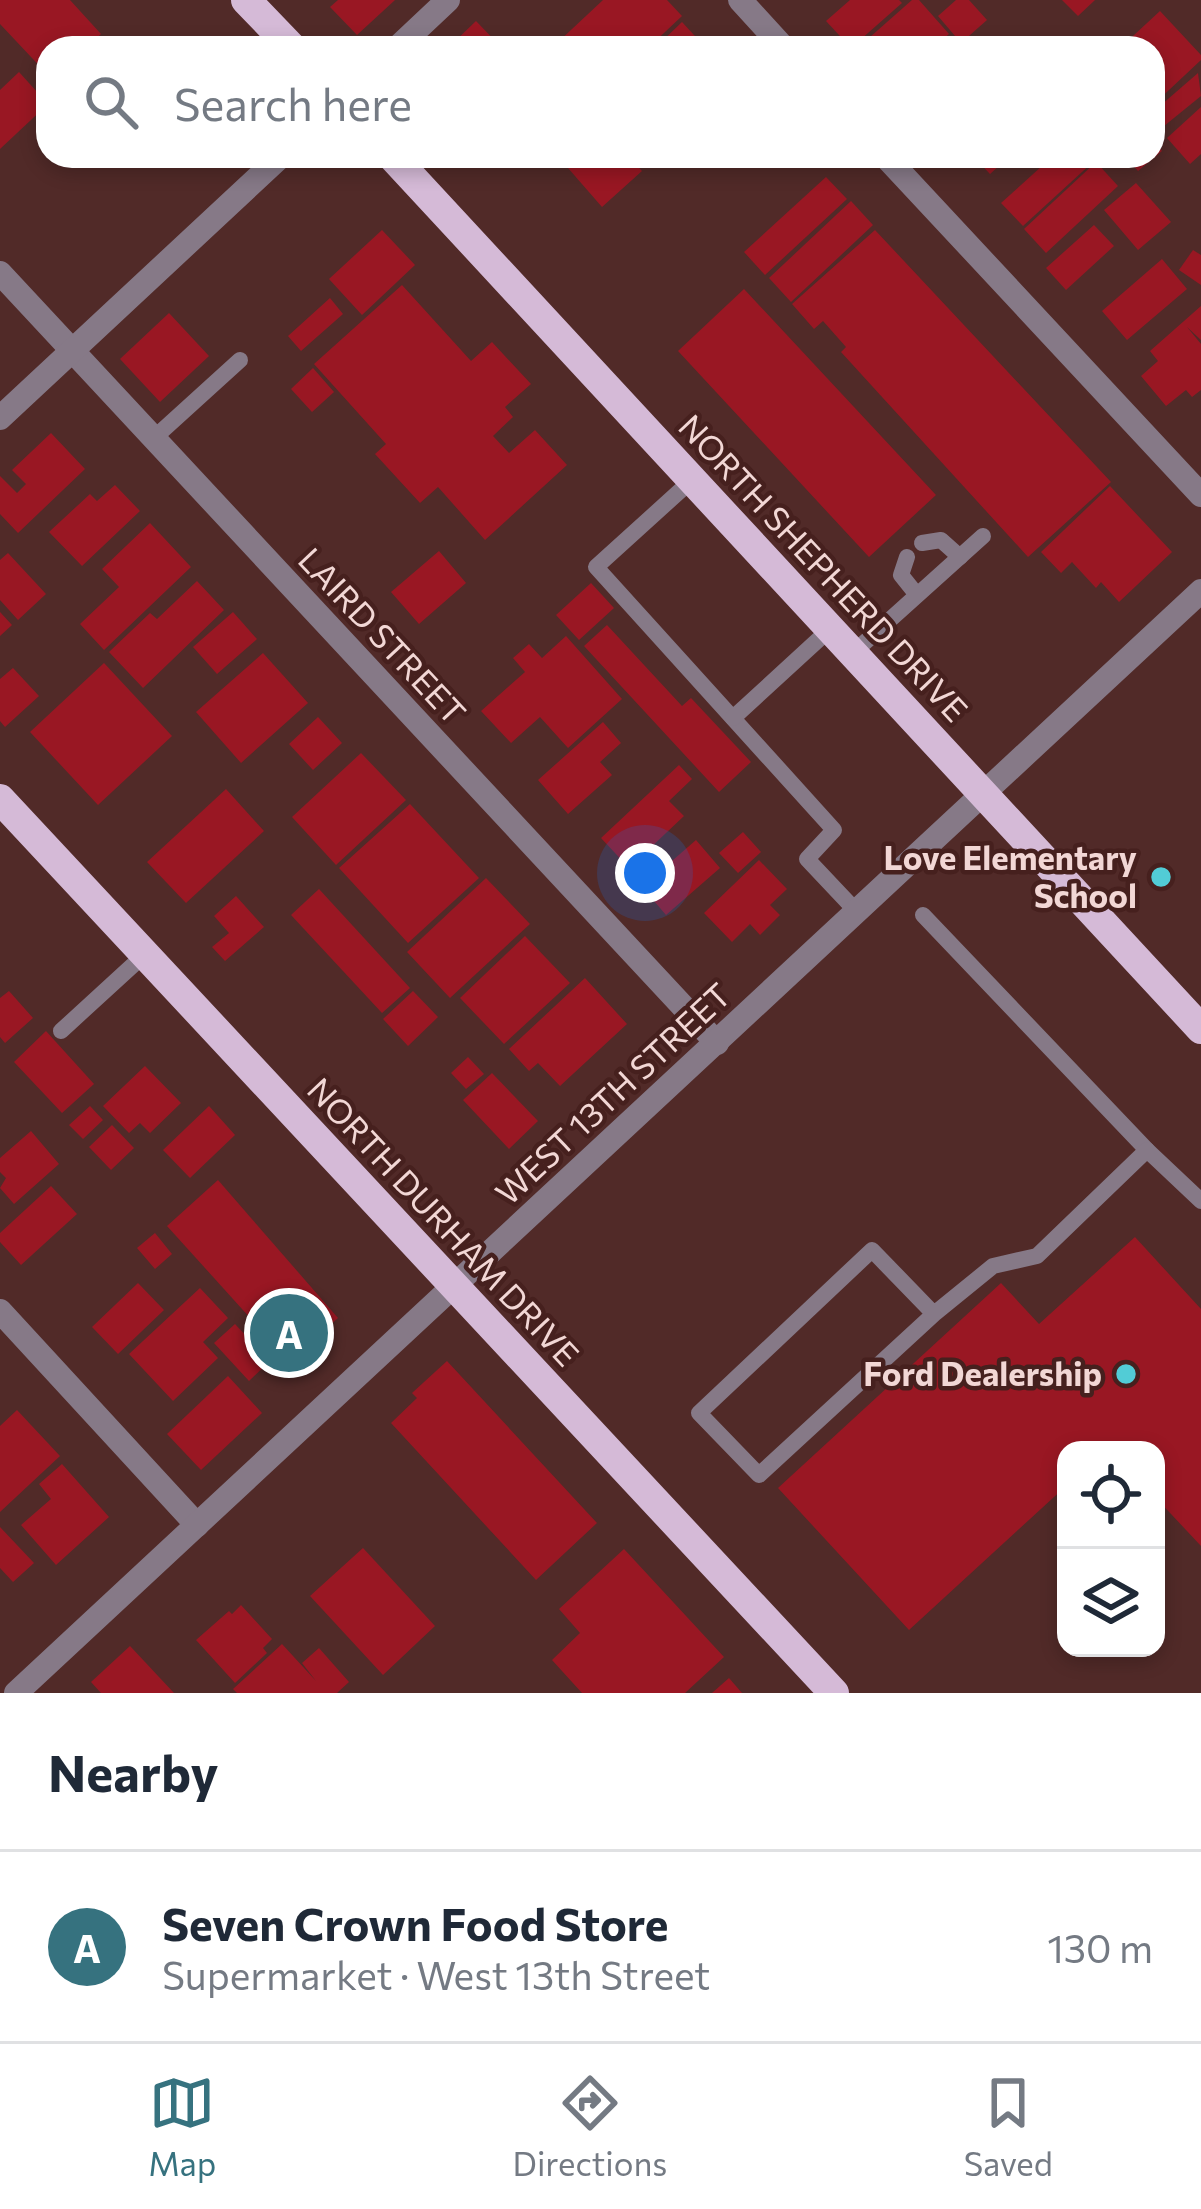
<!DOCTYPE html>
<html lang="en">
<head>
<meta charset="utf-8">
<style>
  body { margin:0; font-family:Commissioner,sans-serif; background:#f6f6f7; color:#1f2937 }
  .controls { position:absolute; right:36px; bottom:36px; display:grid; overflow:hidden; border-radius:24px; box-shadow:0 6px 18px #0003 }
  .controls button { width:108px; height:108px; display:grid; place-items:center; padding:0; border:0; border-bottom:3px solid #e0e1e3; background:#fff; color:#1f2937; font:60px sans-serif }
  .you { position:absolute; left:645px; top:873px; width:42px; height:42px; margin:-30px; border:9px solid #fff; border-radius:50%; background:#1a73e8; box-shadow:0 0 0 18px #1a73e833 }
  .badge { display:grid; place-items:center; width:78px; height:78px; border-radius:50%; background:#36727f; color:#fff; font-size:39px; font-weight:700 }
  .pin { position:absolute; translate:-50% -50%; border:6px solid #fff; box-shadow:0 3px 12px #0006 }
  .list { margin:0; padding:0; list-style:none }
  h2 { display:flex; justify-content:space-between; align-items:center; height:156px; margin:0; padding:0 48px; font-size:51px }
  h2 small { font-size:39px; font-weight:400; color:#747a83 }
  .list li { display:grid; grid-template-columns:78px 1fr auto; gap:36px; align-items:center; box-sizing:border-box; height:192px; padding:0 48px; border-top:3px solid #e0e1e3 }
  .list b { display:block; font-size:45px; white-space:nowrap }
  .list p { margin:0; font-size:39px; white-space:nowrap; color:#747a83 }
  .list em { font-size:39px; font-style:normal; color:#747a83 }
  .icon { flex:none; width:66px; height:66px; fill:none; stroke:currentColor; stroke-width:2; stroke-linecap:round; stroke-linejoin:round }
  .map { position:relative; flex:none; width:1201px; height:1693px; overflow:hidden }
  .search { position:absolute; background:#fff; box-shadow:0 6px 18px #0003; left:36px; right:36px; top:36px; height:132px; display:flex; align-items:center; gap:30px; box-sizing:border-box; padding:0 42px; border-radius:36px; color:#747a83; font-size:45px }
  .sheet { height:348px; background:#fff }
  nav { display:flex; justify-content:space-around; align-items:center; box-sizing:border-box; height:168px; border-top:3px solid #e0e1e3; background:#fff; font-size:33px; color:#747a83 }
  nav a { display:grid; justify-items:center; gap:6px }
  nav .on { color:#36727f }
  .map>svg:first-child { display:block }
  .building { fill:#991723 }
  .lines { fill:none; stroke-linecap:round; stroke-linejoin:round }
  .service { stroke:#867987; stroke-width:16 }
  .minor { stroke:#867987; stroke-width:24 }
  .tertiary { stroke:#867987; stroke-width:24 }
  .primary { stroke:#d5bad7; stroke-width:30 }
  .poi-dot { fill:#52ccd6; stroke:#46201e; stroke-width:4.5 }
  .labels { text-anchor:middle; stroke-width:9; stroke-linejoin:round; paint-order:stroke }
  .street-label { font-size:33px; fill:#f2d7d5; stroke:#46201e }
  .poi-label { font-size:33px; font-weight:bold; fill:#f2d7d5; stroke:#46201e; text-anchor:end }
</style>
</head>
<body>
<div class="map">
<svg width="1201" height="1693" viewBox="0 0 1201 1693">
  <rect width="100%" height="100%" fill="#512a28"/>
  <!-- building -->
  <g class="building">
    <path d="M0,0H70L101,34L86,48H48V75L0,24Z"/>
    <path d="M338,0H395L357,35L330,7Z"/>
    <path d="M603,0H667L682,16L648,48H559L556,44Z"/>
    <path d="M850,0H899L902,3L851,48L826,21Z"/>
    <path d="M912,0H919L949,34L933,48H864L861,45Z"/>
    <path d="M956,0H969L987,20L961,43L938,16Z"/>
    <path d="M1062,0H1095L1078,16Z"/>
    <path d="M1160,11L1201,55V60L1153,105V48H1120Z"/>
    <path d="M476,21L502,48H448Z"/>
    <path d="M682,22L706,48H655Z"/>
    <path d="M19,72L48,104L0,149V90Z"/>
    <path d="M1198,73L1201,96L1153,135V112Z"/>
    <path d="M1201,107V154L1190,164L1167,138Z"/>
    <path d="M1153,140L1162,151L1138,171L1125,156H1153Z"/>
    <path d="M581,156H628L642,171L602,207L568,168Z"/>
    <path d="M959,156H1010L990,174L975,158L967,165Z"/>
    <path d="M1053,156H1089L1094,161L1023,226L1001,203Z"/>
    <path d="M1096,162L1118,186L1046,253L1024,229Z"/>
    <path d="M826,177L847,199L765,275L744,252Z"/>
    <path d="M1136,183L1171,222L1138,250L1104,210Z"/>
    <path d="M851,201L873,225L791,302L769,278Z"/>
    <path d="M1094,225L1114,246L1066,290L1046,268Z"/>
    <path d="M382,230L415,265L362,315L329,279Z"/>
    <path d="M875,230L1111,482L1028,557L841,352L846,347L823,321L814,329L792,304Z"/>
    <path d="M1193,250L1201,255V285L1179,270Z"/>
    <path d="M1162,259L1187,289L1127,340L1102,311Z"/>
    <path d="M402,285L471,361L492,342L531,384L505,407L513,417L493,436L509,453L535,430L567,465L485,540L438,487L420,503L375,454L386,444L314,364Z"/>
    <path d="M744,289L936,495L869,557L678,351Z"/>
    <path d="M330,298L343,314L301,351L288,336Z"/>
    <path d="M1201,306V340L1187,327L1201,344V390L1192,397L1186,390L1166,406L1141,376L1158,361L1150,351Z"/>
    <path d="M169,313L209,356L160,402L120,359Z"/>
    <path d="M313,368L334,392L312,412L291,389Z"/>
    <path d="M51,433L85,469L18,533L0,514V476L17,493L26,484L12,470Z"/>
    <path d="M115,485L140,511L82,566L49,532L90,494L97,501Z"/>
    <path d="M1110,486L1172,552L1119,602L1101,582L1096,588L1072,562L1061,573L1041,552Z"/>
    <path d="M150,523L191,567L104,650L80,624L119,587L102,569Z"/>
    <path d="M439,551L466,583L419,624L391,592Z"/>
    <path d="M8,553L46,594L18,620L0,600V560Z"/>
    <path d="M197,581L224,610L143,688L109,652L150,613L157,619Z"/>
    <path d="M591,583L614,608L579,640L556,615Z"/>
    <path d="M0,612L12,625L0,636Z"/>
    <path d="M233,612L257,639L217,674L193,647Z"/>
    <path d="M607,625L682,706L691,698L751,762L719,792L584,646Z"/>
    <path d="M566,636L622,699L568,748L540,717L511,743L481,711L525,672L513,658L529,644L542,658Z"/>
    <path d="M263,653L308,703L241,763L196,712Z"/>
    <path d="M104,663L172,736L98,805L30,732Z"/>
    <path d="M13,668L39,696L5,727L0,721V679Z"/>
    <path d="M318,717L342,743L313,770L289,744Z"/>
    <path d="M603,722L621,743L600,762L612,775L568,814L538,780Z"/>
    <path d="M361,753L406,800L336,865L292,817Z"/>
    <path d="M679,765L692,779L669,801L684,816L629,868L601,838Z"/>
    <path d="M226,789L264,831L186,903L147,862Z"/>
    <path d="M410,804L479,878L408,943L339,868Z"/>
    <path d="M743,832L761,852L738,873L719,853Z"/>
    <path d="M696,840L720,868L666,915L642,887Z"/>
    <path d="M759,860L787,889L770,905L780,915L760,935L750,924L732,942L704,913Z"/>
    <path d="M486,878L530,924L450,998L407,952Z"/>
    <path d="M319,889L410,988L382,1013L291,915Z"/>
    <path d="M236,896L264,927L225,961L212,947L229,933L214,916Z"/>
    <path d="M525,936L570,983L504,1044L460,998Z"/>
    <path d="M585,978L627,1024L560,1086L538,1063L529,1071L509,1049Z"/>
    <path d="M9,991L33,1018L5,1043L0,1037V998Z"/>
    <path d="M413,991L438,1017L408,1046L383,1019Z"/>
    <path d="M46,1031L94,1084L62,1113L14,1062Z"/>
    <path d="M468,1057L484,1074L466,1089L451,1073Z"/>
    <path d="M145,1066L181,1103L150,1133L140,1123L129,1133L103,1106Z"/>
    <path d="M492,1073L538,1121L509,1149L463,1100Z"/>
    <path d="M90,1106L103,1120L83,1139L69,1125Z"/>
    <path d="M209,1106L235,1135L190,1178L163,1150Z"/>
    <path d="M112,1125L134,1148L111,1170L89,1147Z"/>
    <path d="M31,1131L59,1164L14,1204L0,1188L6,1178L0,1172V1158Z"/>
    <path d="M218,1180L338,1318L290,1362L167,1226Z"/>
    <path d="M51,1186L77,1214L21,1265L0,1242V1233Z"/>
    <path d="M155,1233L172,1254L155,1269L137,1248Z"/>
    <path d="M1135,1237L1201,1309V1546L1156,1498V1450H1066V1486L909,1630L778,1488L1001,1283L1039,1324Z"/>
    <path d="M138,1283L164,1310L118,1354L92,1327Z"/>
    <path d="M200,1288L228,1318L203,1342L218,1358L173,1401L129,1354Z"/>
    <path d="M235,1324L270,1361L249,1381L214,1343Z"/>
    <path d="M447,1361L597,1523L536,1580L391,1423L417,1398L412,1393Z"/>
    <path d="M228,1376L262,1413L201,1470L167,1434Z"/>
    <path d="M17,1410L60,1456L0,1512V1426Z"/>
    <path d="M62,1464L109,1517L56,1565L21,1525L51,1499L39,1484Z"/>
    <path d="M0,1527L34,1563L13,1582L0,1568Z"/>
    <path d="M363,1548L435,1626L383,1675L310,1596Z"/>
    <path d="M624,1549L724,1657L685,1693H582L552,1660L580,1633L559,1609Z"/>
    <path d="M241,1605L272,1639L263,1648L267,1653L235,1683L196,1640L229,1611L232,1614Z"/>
    <path d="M282,1644L316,1681L302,1663L319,1648L349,1682L337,1693H237L233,1689Z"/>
    <path d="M130,1646L174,1693H101L91,1682Z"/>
    <path d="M729,1678L742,1693H712Z"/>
  </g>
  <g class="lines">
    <!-- service -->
    <g class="service">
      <path d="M153,439L240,360"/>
      <path d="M692,480L596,567L834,830L807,859L857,912"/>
      <path d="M922,543L941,540L960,557"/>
      <path d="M907,557L901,575L917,595"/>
      <path d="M853,653L983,536"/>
      <path d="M733,718L830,629"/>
      <path d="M923,915L1147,1150"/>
      <path d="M61,1031L144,955"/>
      <path d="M934,1314L759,1475L699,1413L872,1250L934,1314L993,1266L1037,1256L1147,1150L1201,1201"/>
    </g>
    <!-- minor -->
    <g class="minor">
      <path d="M740,0L784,48"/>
      <path d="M885,156L1201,495"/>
      <path d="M0,273L717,1043"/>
      <path d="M0,1311L197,1525"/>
      <path d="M16,1693L1201,591"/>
    </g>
    <!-- tertiary -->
    <g class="tertiary">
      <path d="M397,48L448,0"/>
      <path d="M0,418L281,156"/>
    </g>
    <!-- primary -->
    <g class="primary">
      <path d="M246,0L292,48"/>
      <path d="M392,156L1201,1029"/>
      <path d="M0,799L834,1693"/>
    </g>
  </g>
  <!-- markers -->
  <g class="poi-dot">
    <circle cx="1161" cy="877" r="12"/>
    <circle cx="1126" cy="1374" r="12"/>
  </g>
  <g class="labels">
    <!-- street labels -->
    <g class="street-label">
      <text transform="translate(823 568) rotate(47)" y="12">NORTH SHEPHERD DRIVE</text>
      <text transform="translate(382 636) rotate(47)" y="12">LAIRD STREET</text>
      <text transform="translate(613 1094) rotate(-43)" y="12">WEST 13TH STREET</text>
      <text transform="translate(443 1222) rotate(47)" y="12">NORTH DURHAM DRIVE</text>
    </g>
    <!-- poi labels -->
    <g class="poi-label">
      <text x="1137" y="870">Love Elementary<tspan x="1137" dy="38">School</tspan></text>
      <text x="1102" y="1386">Ford Dealership</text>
    </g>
  </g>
</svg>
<div class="controls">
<button><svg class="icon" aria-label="locate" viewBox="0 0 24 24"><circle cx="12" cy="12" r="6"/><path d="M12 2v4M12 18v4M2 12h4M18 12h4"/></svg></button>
<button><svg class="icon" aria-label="layers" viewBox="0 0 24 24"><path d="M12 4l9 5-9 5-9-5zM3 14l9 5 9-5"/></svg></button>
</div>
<div class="you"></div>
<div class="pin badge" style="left:289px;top:1333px">A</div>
<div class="search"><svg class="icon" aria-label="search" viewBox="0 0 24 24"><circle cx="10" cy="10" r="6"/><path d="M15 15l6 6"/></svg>Search here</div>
</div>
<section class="sheet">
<h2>Nearby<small></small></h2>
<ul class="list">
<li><span class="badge">A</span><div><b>Seven Crown Food Store</b><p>Supermarket · West 13th Street</p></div><em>130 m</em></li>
</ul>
</section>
<nav>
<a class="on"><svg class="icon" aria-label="map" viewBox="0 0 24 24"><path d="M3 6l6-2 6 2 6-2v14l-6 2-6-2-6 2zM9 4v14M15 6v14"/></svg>Map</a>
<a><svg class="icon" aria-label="directions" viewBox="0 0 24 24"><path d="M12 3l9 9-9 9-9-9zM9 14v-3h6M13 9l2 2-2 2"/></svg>Directions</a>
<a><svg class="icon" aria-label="saved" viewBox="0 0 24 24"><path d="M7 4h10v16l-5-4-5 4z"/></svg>Saved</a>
</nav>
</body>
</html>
